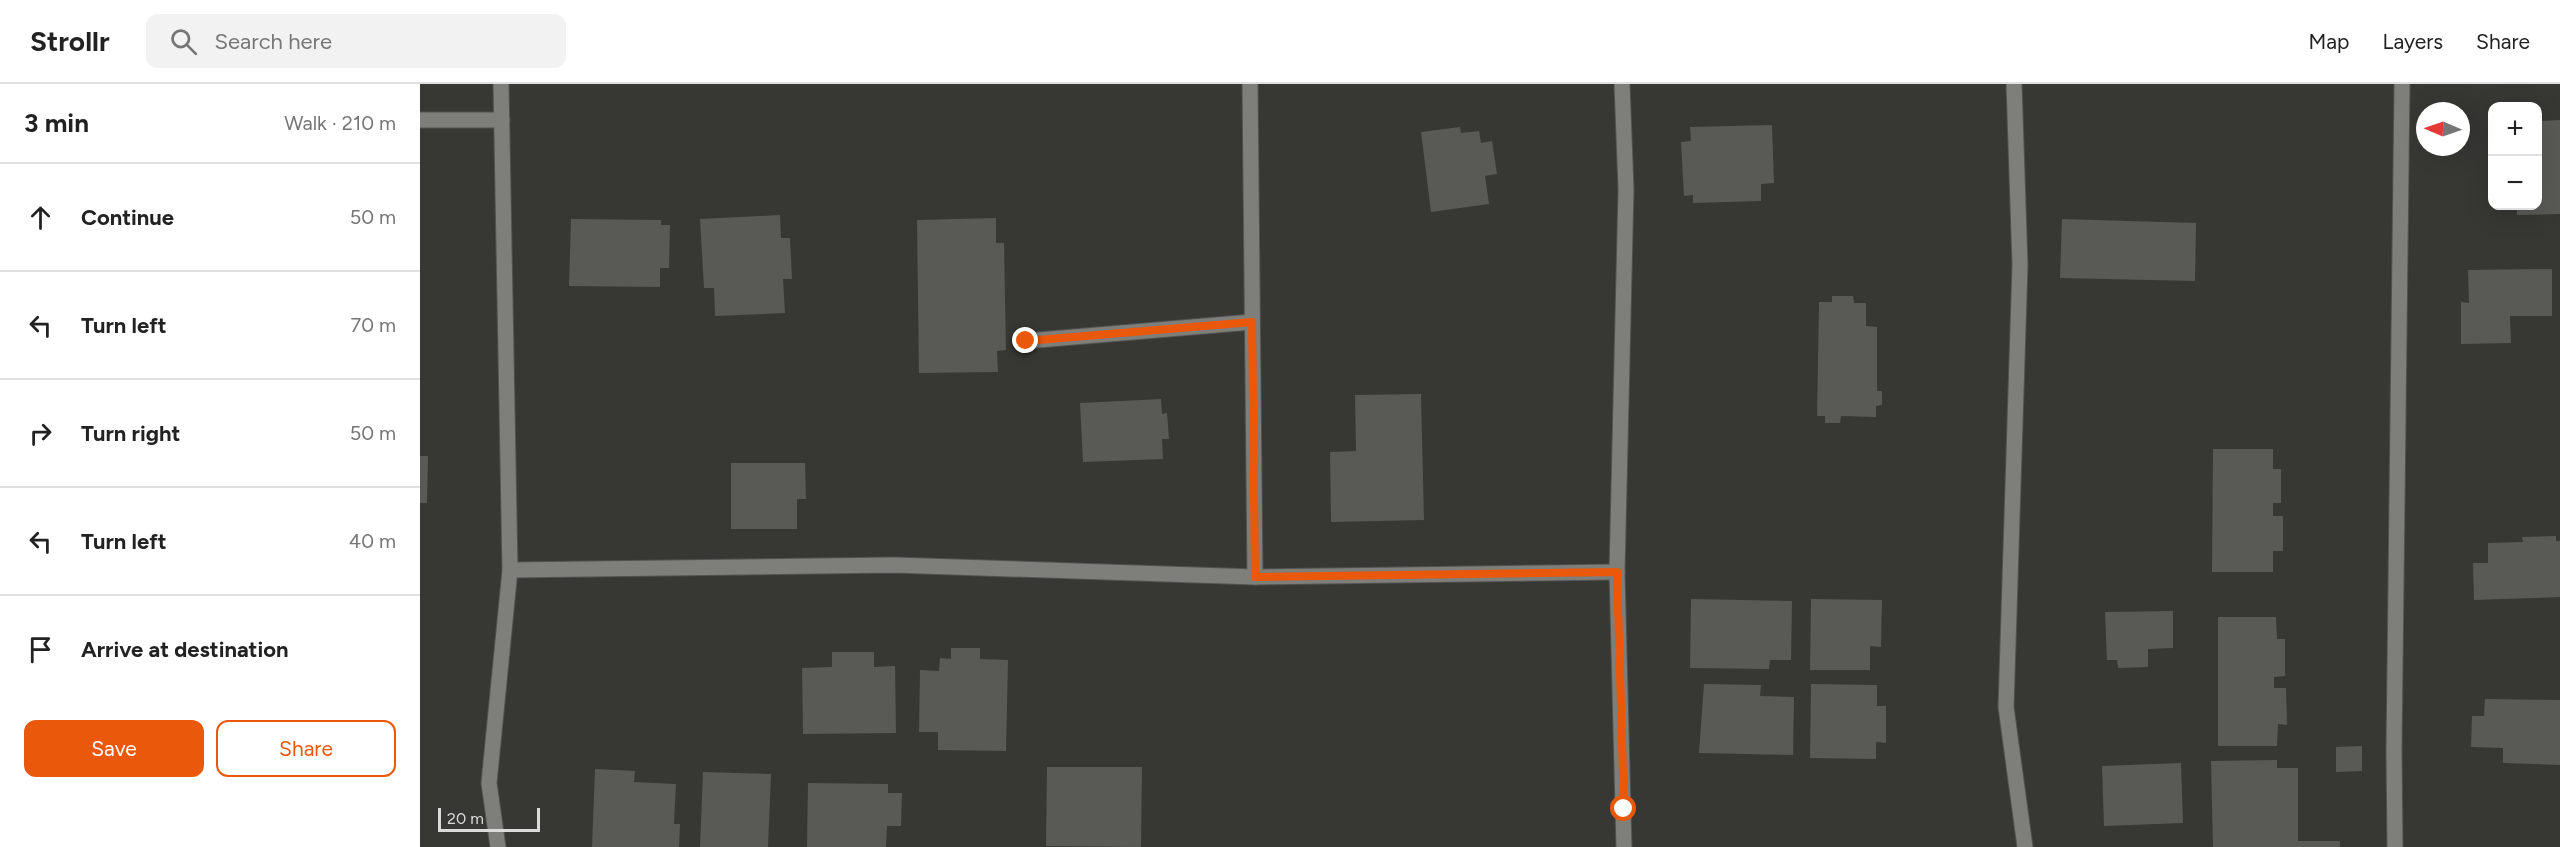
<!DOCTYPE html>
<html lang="en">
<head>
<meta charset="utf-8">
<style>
  body { margin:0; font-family:Figtree,sans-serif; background:#f2f2f2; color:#222 }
  .controls { position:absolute; right:18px; top:18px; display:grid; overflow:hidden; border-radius:12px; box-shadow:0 6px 24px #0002 }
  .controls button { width:54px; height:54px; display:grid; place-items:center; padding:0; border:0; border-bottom:2px solid #e0e0e0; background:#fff; color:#222; font:30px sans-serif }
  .compass { position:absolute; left:1996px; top:18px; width:54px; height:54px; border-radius:50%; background:#fff; box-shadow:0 6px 24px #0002; rotate:272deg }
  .scale { position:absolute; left:18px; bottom:15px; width:102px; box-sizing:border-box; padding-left:6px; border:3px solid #dbdbd9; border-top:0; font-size:16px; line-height:21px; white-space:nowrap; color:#dbdbd9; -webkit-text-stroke:4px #373734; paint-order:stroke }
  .stop { position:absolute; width:18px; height:18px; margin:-14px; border:4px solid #ea580c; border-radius:50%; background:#fff }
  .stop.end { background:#ea580c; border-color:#fff; box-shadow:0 2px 6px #0008 }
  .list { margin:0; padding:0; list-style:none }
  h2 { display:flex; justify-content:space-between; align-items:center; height:78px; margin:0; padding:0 24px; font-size:26px }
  h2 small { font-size:20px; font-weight:400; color:#767676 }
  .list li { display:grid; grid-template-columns:39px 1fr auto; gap:18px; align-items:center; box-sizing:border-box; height:108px; padding:0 24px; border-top:2px solid #e0e0e0 }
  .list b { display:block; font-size:22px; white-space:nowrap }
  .list em { font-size:20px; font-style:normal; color:#767676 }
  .actions { display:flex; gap:12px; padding:18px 24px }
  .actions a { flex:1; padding:14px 0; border:2px solid #ea580c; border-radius:12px; text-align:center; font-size:21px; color:#ea580c }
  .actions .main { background:#ea580c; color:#fff }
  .icon { flex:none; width:33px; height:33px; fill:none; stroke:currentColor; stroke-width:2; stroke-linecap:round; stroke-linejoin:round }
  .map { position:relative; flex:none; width:2140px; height:763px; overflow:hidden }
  header { display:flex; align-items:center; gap:36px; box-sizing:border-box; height:84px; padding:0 30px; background:#fff; border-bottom:2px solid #e0e0e0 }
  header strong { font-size:28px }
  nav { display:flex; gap:33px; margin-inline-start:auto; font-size:21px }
  .search { width:420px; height:54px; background:#f2f2f2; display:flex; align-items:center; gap:15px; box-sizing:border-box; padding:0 21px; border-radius:12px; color:#767676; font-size:22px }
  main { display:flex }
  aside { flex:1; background:#fff }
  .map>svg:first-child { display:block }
  .building { fill:#595956 }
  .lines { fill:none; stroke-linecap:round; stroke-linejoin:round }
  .minor-casing { stroke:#535351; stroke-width:17 }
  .minor { stroke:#7e7e7b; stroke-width:15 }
  .route { stroke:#ea580c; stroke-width:8 }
</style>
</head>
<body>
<header>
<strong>Strollr</strong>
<div class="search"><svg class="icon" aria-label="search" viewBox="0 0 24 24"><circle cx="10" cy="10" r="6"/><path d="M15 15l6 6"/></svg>Search here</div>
<nav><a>Map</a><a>Layers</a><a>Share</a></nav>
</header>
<main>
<aside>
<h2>3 min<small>Walk · 210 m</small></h2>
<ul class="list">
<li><svg class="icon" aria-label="ahead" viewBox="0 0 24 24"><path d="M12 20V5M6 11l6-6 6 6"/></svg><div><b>Continue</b></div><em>50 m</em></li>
<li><svg class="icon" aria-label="left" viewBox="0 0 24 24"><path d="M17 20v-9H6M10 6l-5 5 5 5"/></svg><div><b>Turn left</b></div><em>70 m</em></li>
<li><svg class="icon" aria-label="right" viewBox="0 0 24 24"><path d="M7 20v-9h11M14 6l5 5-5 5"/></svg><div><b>Turn right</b></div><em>50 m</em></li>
<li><svg class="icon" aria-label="left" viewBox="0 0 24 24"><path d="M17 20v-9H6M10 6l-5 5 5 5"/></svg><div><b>Turn left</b></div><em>40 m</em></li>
<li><svg class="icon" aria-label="arrive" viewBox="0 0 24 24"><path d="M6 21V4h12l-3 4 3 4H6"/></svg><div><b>Arrive at destination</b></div></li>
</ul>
<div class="actions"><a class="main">Save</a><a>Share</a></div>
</aside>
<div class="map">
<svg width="2140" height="763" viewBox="0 0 2140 763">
  <rect width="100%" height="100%" fill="#373734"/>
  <!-- building -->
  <g class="building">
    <path d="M2140,36V130L2097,131V122H2118V37Z"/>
    <path d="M1352,41L1354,99L1341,100V117L1273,119V111L1264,112L1261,58L1271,57L1270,43Z"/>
    <path d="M1040,43L1041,49L1059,47L1061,59L1072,57L1077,90L1065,92L1069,120L1011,128L1001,48Z"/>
    <path d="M360,131L361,154H370L372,195H363L365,229L295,232L294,204H284L280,135Z"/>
    <path d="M576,134V159H584L586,266L577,267L578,288L499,289L497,136Z"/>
    <path d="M151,135L241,136V141H250L249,184H240V203L149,202Z"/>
    <path d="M1642,135L1776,139L1775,197L1640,194Z"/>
    <path d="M2132,185V232H2090L2091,259L2041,260V218L2049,219L2048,186Z"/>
    <path d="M1412,212H1433L1434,219H1446V242L1457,243V307H1462V321L1456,322V333L1421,332L1420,339H1405V332H1397L1399,218H1412Z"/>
    <path d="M1001,310L1004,436L911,438L910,368L936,367L935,311Z"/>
    <path d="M741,315L742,330L747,329L749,355H742L743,375L663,378L660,319Z"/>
    <path d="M1793,365H1853V385H1861V419H1853V432H1863V467H1853V488H1792Z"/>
    <path d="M0,372H8L7,419H0Z"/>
    <path d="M311,379H385L386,415H377V445H311Z"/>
    <path d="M2136,452V457H2140V513L2054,516L2053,479H2068V459L2103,458L2102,453Z"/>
    <path d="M1271,515L1372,517L1371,576H1350L1349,585L1270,584Z"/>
    <path d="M1391,515L1462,516L1461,563L1450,562V586H1390Z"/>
    <path d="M1753,527V564L1728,565V583L1698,584L1697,576H1687L1685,528Z"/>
    <path d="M1798,533H1856L1857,555H1865V592L1854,593V604H1866L1867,641L1858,640L1857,662H1798Z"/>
    <path d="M531,564H560V575L588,576L586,667L518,666V648H499L500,586L519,587L520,574L531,575Z"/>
    <path d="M412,568H454V583L475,582L476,649L383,650L382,584L412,583Z"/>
    <path d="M1284,600L1341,601L1340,612L1374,613L1373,671L1279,669Z"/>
    <path d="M1391,600L1457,601V622H1466V659L1456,658V675L1390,674Z"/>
    <path d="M2065,615L2140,616V681L2083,679V664L2051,663L2052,632H2064Z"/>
    <path d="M1942,662V687L1916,688V663Z"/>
    <path d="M1857,676V684H1878V757H1920V763H1793L1791,677Z"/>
    <path d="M1761,679L1763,739L1684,742L1682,682Z"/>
    <path d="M627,683H722L721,763L626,762Z"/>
    <path d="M175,685L215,687L214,698L256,700L254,740H260L259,763H172Z"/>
    <path d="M283,688L351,690L348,763H280Z"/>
    <path d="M388,699L468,700V709H482L481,742H467L466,763H387Z"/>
  </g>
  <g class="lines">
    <defs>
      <g id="minor">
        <path d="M830,0L835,493"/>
        <path d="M1202,0L1206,105L1197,488L1204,763"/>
        <path d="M1594,0L1600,181L1586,623L1605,763"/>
        <path d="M0,36H82"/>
        <path d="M606,257L832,238"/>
        <path d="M90,486L474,481L835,493L1197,488"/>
        <path d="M78,763L69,699L90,486L81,0"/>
        <path d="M1975,763L1974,666L1982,0"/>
      </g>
    </defs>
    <!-- minor casing -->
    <use href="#minor" class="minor-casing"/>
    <!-- minor -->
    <use href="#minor" class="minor"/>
  </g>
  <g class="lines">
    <!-- route -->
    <path class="route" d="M606,257L832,238L835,493L1197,488L1204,725"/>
  </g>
</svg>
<div class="controls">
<button>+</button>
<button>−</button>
</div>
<svg class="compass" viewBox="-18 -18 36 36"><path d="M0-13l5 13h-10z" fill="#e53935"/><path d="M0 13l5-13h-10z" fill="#767676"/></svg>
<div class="scale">20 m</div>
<div class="stop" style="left:1204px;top:725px"></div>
<div class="stop end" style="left:606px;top:257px"></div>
</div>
</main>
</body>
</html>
